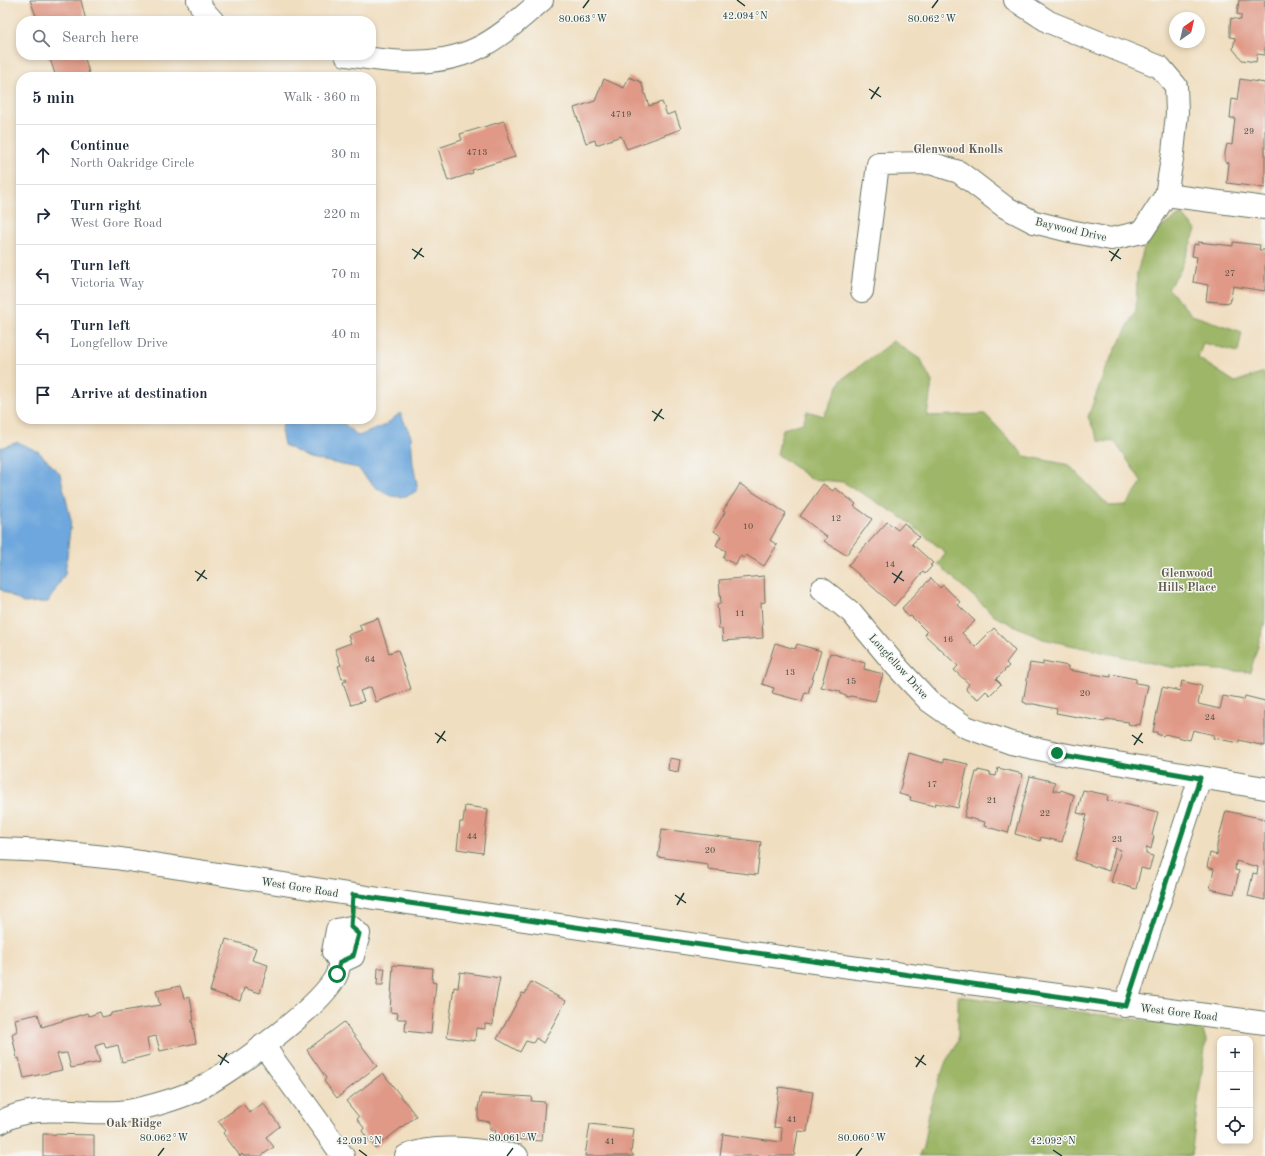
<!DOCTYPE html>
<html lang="en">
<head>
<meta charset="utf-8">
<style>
  body { margin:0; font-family:"Old Standard TT",serif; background:#f2f2f3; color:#1f2937 }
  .controls { position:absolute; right:12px; bottom:12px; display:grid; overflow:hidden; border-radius:8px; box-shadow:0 2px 6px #0003 }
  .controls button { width:36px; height:36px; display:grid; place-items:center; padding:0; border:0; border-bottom:1px solid #e0e1e3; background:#fff; color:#1f2937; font:20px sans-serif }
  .compass { position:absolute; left:1169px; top:12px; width:36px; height:36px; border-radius:50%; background:#fff; box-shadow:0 2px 6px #0003; rotate:34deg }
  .stop { position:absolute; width:12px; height:12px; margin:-9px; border:3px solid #0b8043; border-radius:50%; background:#fff }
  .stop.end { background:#0b8043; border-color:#fff; box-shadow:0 1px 4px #0008 }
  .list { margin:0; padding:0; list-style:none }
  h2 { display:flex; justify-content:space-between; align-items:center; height:52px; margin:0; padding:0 16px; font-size:17px }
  h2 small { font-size:13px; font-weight:400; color:#747a83 }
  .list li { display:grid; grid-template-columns:26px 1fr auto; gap:12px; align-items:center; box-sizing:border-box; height:60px; padding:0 16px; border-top:1px solid #e0e1e3 }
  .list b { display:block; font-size:15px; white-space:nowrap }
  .list p { margin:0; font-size:13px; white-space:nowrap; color:#747a83 }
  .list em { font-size:13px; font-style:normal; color:#747a83 }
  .icon { flex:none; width:22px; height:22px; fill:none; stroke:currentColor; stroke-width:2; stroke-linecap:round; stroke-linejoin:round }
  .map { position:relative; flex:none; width:1265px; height:1156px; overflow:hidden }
  .search { position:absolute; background:#fff; box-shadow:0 2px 6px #0003; left:16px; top:16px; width:360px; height:44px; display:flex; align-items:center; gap:10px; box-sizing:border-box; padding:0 14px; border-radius:16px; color:#747a83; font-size:15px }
  .panel { position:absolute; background:#fff; box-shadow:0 2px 6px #0003; left:16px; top:72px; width:360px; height:352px; border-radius:16px }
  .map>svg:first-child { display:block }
  .forest { fill:#9db667; stroke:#5e7a4e }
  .water { fill:#6ea7dd; stroke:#467288 }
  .building { fill:#e09986 }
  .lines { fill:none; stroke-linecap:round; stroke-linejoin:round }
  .minor-casing { stroke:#687565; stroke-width:24 }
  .minor { stroke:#fff; stroke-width:22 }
  .route { stroke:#0b8043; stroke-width:5 }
  .ticks { fill:none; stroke:#1f3d34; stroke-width:1.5 }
  .labels { text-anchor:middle; stroke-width:3; stroke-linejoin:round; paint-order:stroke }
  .number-label { font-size:9px; fill:#4f5448 }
  .street-label { font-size:11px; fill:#1f3d34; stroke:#f6f6f2 }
  .neighbourhood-label { font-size:12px; font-weight:bold; fill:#635d51; stroke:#f6f6f2 }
  .ticks-label { font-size:10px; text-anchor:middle; fill:#1f3d34; stroke:#f6f6f2; stroke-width:3; stroke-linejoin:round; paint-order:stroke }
</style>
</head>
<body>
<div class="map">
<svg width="1265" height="1156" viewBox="0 0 1265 1156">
  <rect width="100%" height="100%" fill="#f6f6f2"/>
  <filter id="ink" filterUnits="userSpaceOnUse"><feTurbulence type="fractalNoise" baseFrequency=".025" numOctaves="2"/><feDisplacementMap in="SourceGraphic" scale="8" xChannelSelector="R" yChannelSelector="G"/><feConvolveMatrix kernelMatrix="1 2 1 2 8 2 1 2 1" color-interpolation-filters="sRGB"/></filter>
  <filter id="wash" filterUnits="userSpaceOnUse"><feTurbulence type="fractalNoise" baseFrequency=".012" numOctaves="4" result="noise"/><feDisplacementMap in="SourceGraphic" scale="16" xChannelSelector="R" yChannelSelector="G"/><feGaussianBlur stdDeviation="0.9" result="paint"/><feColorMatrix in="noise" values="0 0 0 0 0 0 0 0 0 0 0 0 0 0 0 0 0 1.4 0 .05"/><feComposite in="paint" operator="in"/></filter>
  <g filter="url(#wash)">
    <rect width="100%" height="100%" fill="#f0dec0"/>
    <!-- forest -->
    <g class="forest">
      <path d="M1182,214L1196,230L1180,271L1168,288L1192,315L1242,332L1238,352L1203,343L1198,358L1235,382L1264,372L1265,374V622L1250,672L1170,667L1043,639L996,617L938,564L946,553L903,518L843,482L811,479L777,454L783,429L803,423L807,411L824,416L841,380L893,341L920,359L932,382L927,416L985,414L1025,456L1069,465L1109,506L1126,505L1142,482L1115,442L1099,441L1088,417L1105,370L1136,310L1137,273L1146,241L1155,231Z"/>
      <path d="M958,996L1202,1028L1206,1040L1191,1156H919L923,1147L930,1106L946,1061L958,1042Z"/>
    </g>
    <!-- water -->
    <g class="water">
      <path d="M400,413L411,436L413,464L418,490C393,508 373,487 358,468L309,458L284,445L281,430L285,419H339L358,436L384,426Z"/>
      <path d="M18,442L39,452L60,474L71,520L65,574L48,602L23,603L0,589V448Z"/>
    </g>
    <g id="blocks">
      <!-- building -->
      <g class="building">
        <path d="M30,0H81L86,21H34L36,16Z"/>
        <path d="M1239,0H1265V55L1257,54L1256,62L1242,60L1233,49L1235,38L1230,37V26L1231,18L1241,20V15L1237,14Z"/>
        <path d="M46,55H84L90,77H81V76L56,77L50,59H48Z"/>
        <path d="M629,77L641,82L649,106L662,102L667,115L675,112L681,129L627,149L621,136L596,145L595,140L586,143L574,108L595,101L604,79L624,88Z"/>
        <path d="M1240,79L1265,83V188L1227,183L1229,163L1225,162V153L1227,144L1232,145L1235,118H1230L1231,108L1232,99L1237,100Z"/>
        <path d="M504,121L515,157L472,170L473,173L448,181L438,148L462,140L460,134Z"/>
        <path d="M1198,242L1233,246V242L1260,245L1259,250H1265V291L1233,286L1230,303L1206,301L1208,285L1193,282L1197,257L1192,256L1194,244L1198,245Z"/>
        <path d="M740,484L786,513L770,540L777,545L764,566L746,555L744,558L740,556L736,565L723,558L726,551L716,545L721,536L714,531L725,512L723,511Z"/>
        <path d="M823,484L833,491L835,488L856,504L854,506L872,519L846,555L824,541L827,537L800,516Z"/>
        <path d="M887,522L898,530L904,523L919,537L912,544L933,563L930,565L932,566L925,574L923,572L894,606L848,565Z"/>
        <path d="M764,576L765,602L761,603L763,638L723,641L722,629H719L717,604L721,603L719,580Z"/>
        <path d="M931,578L940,588L943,585L960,602L958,605L975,621L962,633L975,647L994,628L1015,651L1006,663L1009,666L996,679L1001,684L990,695L986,691L978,699L967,691L966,688L969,684L954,670L958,666L925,635L927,632L911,616L908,617L902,608Z"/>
        <path d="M378,618L389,653L398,650L411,689L376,702L371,687L360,691L364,701L351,705L343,682L347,681L346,678L342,679L338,666L341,665L335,649L351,643L348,635L362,630L359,625Z"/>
        <path d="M775,643L795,649L797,644L821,651L808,693L805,692L802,701L772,693L774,688L762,684Z"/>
        <path d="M830,653L865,663L864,669L883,674L875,701L851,696L848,697L841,694L840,691L821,687Z"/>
        <path d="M1043,661L1068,666V670L1111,677V674L1136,679V683L1148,685L1140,725L1136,724V726L1128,724L1129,722L1106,719L1105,722L1056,713L1057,709L1034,704H1026V703L1023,702L1030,663L1043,665Z"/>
        <path d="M1182,681L1202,686L1198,704L1220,709L1223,696L1244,700L1245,696L1265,701V746L1239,740V743L1213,738L1214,735L1193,730L1190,740L1165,734L1163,736L1157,734V732H1153L1162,687L1180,691Z"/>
        <path d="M909,753L943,763V759L968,764L958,808L935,803L934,806L910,800L911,797L899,794Z"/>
        <path d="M669,758L680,760L678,772L668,770Z"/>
        <path d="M998,768L1023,774L1008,833L984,826L985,822L964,817L976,772H978V770L991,773L990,775L996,776Z"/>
        <path d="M1030,776L1055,782L1053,790L1060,792L1061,790L1074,795L1062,842L1041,837L1040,841L1015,834Z"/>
        <path d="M1083,790L1108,795L1107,800L1158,812L1152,835L1154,836L1151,849L1147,847L1146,851V854L1153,856L1149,870L1141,868L1136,889L1111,882L1121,850L1115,848L1109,871L1075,860L1087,815L1077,813Z"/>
        <path d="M465,806L488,809L483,853L457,849L460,822H463Z"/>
        <path d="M1226,811L1265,819V900L1248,896L1253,873L1257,874L1258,867L1236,861L1235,870L1239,871L1234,894L1210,889L1214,869L1207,867L1210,853L1217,855V845Z"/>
        <path d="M662,829L761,842L757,875L708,869V864L658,857Z"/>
        <path d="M226,939L256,948L252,960L268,965L260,993L244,988L240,1001L210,991Z"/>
        <path d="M393,965L433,968L432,982L436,983L431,1034L405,1031L406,1019H397L398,1013L390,1012Z"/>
        <path d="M378,968H385L383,985H377Z"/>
        <path d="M460,972L500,978L494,1008L493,1025L485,1024V1029L476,1028L475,1041L447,1037L454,987L458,988Z"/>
        <path d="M531,982L566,1001L543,1043L536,1038L533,1043L526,1041L520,1052L497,1039L522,993L525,994Z"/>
        <path d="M180,986L184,998L190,997L194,1020H192L196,1043L160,1051L156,1036L147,1038L150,1055L122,1062L118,1045L106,1048L104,1043L95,1046L100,1062L71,1068L67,1053L57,1054L62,1070L24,1078L19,1058L17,1059L12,1034L17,1031L15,1019L38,1014L42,1027L87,1013L89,1016L100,1012L102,1017L111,1015V1013L160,1005L156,991Z"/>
        <path d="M344,1022L377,1066L337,1098L324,1081L326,1078L307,1050Z"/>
        <path d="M383,1073L416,1116L375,1148L362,1131L364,1128L357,1119L359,1117L346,1101Z"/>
        <path d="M779,1087L813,1092L807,1132L798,1131L794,1156H720L723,1134L781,1142L782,1128L774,1127Z"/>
        <path d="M481,1094L532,1097L531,1101L545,1102L542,1141L494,1138L496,1130H490V1122L478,1120V1108Z"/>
        <path d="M263,1103L280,1126L266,1137L274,1147L261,1156H243L242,1154L240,1156L223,1133L226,1131L218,1121L243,1104L250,1113Z"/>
        <path d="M590,1124L634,1129L631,1152L634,1156H585Z"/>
        <path d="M43,1134L94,1135V1156H43Z"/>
      </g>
    </g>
  </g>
  <g filter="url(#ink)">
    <use href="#blocks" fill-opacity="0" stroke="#687565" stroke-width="1"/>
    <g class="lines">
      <defs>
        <g id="minor">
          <path d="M198,0L203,10L213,21"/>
          <path d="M346,55C389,62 435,68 476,49C500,38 522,17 542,0"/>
          <path d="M1166,195L1265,208"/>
          <path d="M862,291L878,164L930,163L959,172L1005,207L1034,222L1070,231L1111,239L1142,232L1166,195L1173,153L1177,113L1176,86L1160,67L1049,22L1015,0"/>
          <path d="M822,589L852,613L897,667L929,701L966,727L1011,743L1057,753L1265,788"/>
          <path d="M0,849L48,851L115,858L380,899L821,963L1265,1023"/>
          <path d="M351,927L359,934L353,956L340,962L333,952L337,930Z"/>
          <path d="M1125,1006L1200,778"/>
          <path d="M263,1045L343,1156"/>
          <path d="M0,1123C30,1101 83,1115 119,1112C138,1111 177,1099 195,1091C227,1075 323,1006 337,974C338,970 339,966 340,962"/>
          <path d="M406,1156C439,1142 482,1151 517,1156"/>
        </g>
      </defs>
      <!-- minor casing -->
      <use href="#minor" class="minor-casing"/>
      <!-- minor -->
      <use href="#minor" class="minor"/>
    </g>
  </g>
  <g class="lines" filter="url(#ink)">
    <!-- route -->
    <path class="route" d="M337,974L340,962L353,956L359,934L351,927L353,895L1126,1006L1200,778L1057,753"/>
  </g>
  <!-- ticks -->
  <path class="ticks" d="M737,0L745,6M583,8L589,0M932,8L938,0M869,89L881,97M871,99L879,87M412,249L424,257M1109,251L1121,259M414,259L422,248M1111,261L1119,249M652,411L664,419M654,421L662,409M195,571L207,579M892,573L904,581M197,581L205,570M894,583L902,571M435,733L446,741M1132,735L1143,743M437,743L445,731M1134,745L1142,733M675,895L686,903M677,905L684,893M218,1055L229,1063M915,1057L926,1065M220,1065L227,1053M916,1067L924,1055M359,1150L367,1156M1053,1150L1062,1156M158,1156L164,1148M507,1156L513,1148M856,1156L862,1148"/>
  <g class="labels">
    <!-- number labels -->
    <g class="number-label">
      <text x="621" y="117">4719</text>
      <text x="1249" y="134">29</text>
      <text x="477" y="155">4713</text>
      <text x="1230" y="276">27</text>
      <text x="836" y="521">12</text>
      <text x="748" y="529">10</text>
      <text x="890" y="567">14</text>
      <text x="740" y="616">11</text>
      <text x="948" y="642">16</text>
      <text x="370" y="662">64</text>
      <text x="790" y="675">13</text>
      <text x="851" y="684">15</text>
      <text x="1085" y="696">20</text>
      <text x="1210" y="720">24</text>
      <text x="932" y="787">17</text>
      <text x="992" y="803">21</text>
      <text x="1045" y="816">22</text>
      <text x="472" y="839">44</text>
      <text x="1117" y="842">23</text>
      <text x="710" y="853">20</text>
      <text x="792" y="1122">41</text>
      <text x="610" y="1144">41</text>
    </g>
    <!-- street labels -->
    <g class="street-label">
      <text transform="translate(1071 229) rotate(13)" y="4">Baywood Drive</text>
      <text transform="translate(899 666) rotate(48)" y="4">Longfellow Drive</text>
      <text transform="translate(300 887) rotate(9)" y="4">West Gore Road</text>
      <text transform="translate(1179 1012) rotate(7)" y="4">West Gore Road</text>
    </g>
    <!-- neighbourhood labels -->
    <g class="neighbourhood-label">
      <text x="958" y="153">Glenwood Knolls</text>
      <text x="1187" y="577">Glenwood<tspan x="1187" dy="14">Hills Place</tspan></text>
      <text x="134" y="1127">Oak Ridge</text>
    </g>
  </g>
  <g class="ticks-label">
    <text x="745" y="19">42.094°N</text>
    <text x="583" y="22">80.063°W</text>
    <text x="932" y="22">80.062°W</text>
    <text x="164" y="1141">80.062°W</text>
    <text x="513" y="1141">80.061°W</text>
    <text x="862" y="1141">80.060°W</text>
    <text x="359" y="1144">42.091°N</text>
    <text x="1053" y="1144">42.092°N</text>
  </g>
</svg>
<div class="controls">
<button>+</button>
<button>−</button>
<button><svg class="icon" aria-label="locate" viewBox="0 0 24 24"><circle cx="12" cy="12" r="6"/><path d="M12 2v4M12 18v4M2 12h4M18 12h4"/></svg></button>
</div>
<svg class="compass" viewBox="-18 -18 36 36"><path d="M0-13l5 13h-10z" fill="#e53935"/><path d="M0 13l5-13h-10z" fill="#747a83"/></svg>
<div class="stop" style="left:337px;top:974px"></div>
<div class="stop end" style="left:1057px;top:753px"></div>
<div class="search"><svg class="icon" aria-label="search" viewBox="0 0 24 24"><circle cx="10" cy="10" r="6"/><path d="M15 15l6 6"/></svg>Search here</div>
<section class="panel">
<h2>5 min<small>Walk · 360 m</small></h2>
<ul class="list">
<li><svg class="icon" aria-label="ahead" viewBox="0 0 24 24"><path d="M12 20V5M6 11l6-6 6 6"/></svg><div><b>Continue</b><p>North Oakridge Circle</p></div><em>30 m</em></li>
<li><svg class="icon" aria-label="right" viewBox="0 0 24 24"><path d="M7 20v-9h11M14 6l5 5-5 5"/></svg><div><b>Turn right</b><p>West Gore Road</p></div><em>220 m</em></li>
<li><svg class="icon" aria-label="left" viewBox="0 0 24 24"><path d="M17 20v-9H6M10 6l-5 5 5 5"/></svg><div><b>Turn left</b><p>Victoria Way</p></div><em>70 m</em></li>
<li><svg class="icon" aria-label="left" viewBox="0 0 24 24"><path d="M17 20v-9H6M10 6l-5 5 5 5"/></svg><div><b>Turn left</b><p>Longfellow Drive</p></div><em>40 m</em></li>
<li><svg class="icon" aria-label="arrive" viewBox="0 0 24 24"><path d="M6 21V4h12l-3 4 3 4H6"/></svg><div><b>Arrive at destination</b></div></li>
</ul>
</section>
</div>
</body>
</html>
